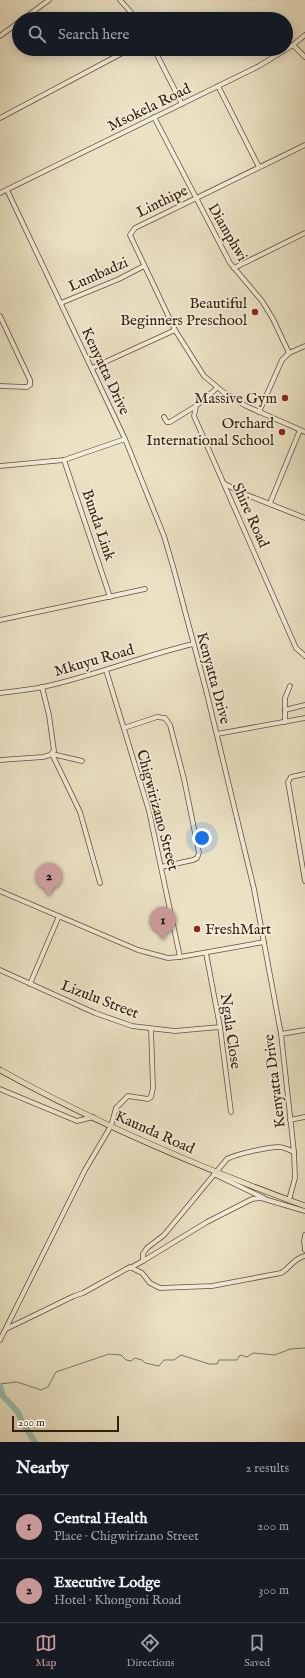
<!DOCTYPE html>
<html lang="en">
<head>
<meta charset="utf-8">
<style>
  body { margin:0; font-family:"IM FELL English",serif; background:#20242c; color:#f1f3f6 }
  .scale { position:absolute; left:12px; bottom:10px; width:107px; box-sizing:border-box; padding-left:4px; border:2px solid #35200f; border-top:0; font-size:11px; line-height:14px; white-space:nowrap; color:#35200f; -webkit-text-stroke:3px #f2ecd9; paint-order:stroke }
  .you { position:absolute; left:202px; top:838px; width:14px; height:14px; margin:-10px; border:3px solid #fff; border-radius:50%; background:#1a73e8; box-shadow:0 0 0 6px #1a73e833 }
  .badge { display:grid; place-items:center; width:26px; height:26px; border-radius:50%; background:#c59692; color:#111; font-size:13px; font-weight:700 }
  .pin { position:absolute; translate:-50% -33px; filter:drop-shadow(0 1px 2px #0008) }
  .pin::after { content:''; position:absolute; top:21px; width:14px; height:12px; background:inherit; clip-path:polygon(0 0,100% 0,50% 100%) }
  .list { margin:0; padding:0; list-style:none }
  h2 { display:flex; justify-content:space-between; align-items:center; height:52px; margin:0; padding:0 16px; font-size:17px }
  h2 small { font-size:13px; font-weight:400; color:#9ea1a6 }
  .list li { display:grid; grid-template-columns:26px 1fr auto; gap:12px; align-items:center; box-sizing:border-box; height:64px; padding:0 16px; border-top:1px solid #363941 }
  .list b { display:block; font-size:15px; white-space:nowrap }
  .list p { margin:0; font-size:13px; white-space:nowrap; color:#9ea1a6 }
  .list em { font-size:13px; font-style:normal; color:#9ea1a6 }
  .icon { flex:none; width:22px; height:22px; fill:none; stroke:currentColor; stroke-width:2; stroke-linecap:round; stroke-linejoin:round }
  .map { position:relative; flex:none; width:305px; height:1442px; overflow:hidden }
  .search { position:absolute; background:#171b24; box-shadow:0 2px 10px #0003; left:12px; right:12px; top:12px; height:44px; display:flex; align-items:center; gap:10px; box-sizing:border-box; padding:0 14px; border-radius:22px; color:#9ea1a6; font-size:15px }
  .sheet { height:180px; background:#171b24 }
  nav { display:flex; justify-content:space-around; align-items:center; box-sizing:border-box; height:56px; border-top:1px solid #363941; background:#171b24; font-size:11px; color:#9ea1a6 }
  nav a { display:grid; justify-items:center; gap:2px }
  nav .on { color:#c59692 }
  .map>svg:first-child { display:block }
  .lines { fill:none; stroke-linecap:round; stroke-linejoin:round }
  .stream { stroke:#717f6e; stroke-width:1 }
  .river { stroke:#99bfae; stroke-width:6 }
  .minor-casing { stroke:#62503c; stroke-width:5.5 }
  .major-casing { stroke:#35200f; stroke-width:6 }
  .minor { stroke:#f2ecd9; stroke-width:4 }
  .major { stroke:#ebe2c4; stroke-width:5 }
  .poi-dot { fill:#8f2418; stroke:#f2ecd9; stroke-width:1.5 }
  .labels { text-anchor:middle; stroke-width:3.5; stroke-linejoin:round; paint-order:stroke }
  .street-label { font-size:15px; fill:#35200f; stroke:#f2ecd9 }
  .poi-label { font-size:15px; fill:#35200f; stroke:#f2ecd9; text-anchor:end }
</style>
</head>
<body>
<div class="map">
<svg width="305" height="1442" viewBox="0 0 305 1442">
  <rect width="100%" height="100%" fill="#ebe2c4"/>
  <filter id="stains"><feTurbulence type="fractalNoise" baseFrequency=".005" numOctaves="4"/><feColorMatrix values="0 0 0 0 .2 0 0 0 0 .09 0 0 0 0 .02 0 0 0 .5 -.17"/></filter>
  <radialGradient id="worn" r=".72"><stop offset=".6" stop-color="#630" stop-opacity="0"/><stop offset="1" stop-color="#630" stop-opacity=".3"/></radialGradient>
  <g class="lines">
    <!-- stream -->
    <path class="stream" d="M0,1384L17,1382L41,1390L48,1387L56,1372L109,1354L121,1355L126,1360L131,1361L135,1358L142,1360L145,1363L159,1366L164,1360H174L181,1355L209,1364H217L219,1360H237L240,1355L247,1357L253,1353L275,1355L290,1349L305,1348"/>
    <!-- river -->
    <path class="river" d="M0,1386L3,1396L18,1412L22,1422L35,1442"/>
    <defs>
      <g id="minor">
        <path d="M120,0L137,19"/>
        <path d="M23,19L49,0"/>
        <path d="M0,36L19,22"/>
        <path d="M293,45L305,57"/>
        <path d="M154,49L182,104"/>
        <path d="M218,86L259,167"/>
        <path d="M154,117L230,263L262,301L273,319L289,353"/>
        <path d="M0,118L130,49"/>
        <path d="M305,145L135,228L130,235L175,330L204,376L222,391L246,406L305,432"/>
        <path d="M7,190L125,439L164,536L174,570L206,690L254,889L281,1034L294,1152L295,1178L289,1200"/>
        <path d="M0,193L259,66L293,45L305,35"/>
        <path d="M234,268L305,233"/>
        <path d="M61,303L119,279L144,266"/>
        <path d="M0,316L30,380V385L27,387L0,386"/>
        <path d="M92,368L175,330"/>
        <path d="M217,388L196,406L194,416L296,648L305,656"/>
        <path d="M259,412L282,360L289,353L305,346"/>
        <path d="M164,417L167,422H170L196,406"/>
        <path d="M64,460L110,597"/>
        <path d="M0,466L64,460L125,439"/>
        <path d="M225,484L242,493L305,518"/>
        <path d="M270,503L300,430"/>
        <path d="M0,620L145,589"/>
        <path d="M106,670L149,811L180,957"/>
        <path d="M0,693C14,691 29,690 43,687C94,676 142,656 193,644"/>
        <path d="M285,710L305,705"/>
        <path d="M285,722V698L290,686"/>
        <path d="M124,728L157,717L165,718L170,725L184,779L199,853L197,858L193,860L161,867"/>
        <path d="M217,734L305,718"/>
        <path d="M52,754L80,812L100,883"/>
        <path d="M52,754L82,761"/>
        <path d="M0,760L43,757L50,755L54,751L49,715L42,687"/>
        <path d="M305,774L291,777L288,782L305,881"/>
        <path d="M0,891L138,950L168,958L180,957L264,942"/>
        <path d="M206,953L220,1027L231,1112"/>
        <path d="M0,970L95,1013L132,1026L175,1031L220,1027"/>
        <path d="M30,984L59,916"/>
        <path d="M281,1034L305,1030"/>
        <path d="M0,1089L77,1121L93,1117"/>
        <path d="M290,1120L305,1117"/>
        <path d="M214,1174L264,1198"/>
        <path d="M305,1235L304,1241L305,1250"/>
        <path d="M143,1261L207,1222L252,1199L261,1198L305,1211"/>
        <path d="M132,1267L143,1261V1254L147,1248L164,1235L227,1159C236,1154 268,1147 279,1147C284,1147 289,1150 294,1152"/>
        <path d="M6,1329L74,1296L83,1293L130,1267L142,1273L150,1283L160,1288L212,1286L281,1273C292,1267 291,1260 305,1256"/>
        <path d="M0,1340L85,1170L111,1126L116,1108L128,1096L148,1099L151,1097L153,1088L151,1029"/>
      </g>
      <path id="major" d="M0,1070C97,1124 201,1168 305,1206"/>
    </defs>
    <!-- minor casing -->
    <use href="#minor" class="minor-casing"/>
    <!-- major casing -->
    <use href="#major" class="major-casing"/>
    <!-- minor -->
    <use href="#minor" class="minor"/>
    <!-- major -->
    <use href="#major" class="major"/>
  </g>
  <!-- markers -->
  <g class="poi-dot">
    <circle cx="255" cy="312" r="4"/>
    <circle cx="285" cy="398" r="4"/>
    <circle cx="282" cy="432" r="4"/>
    <circle cx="197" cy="929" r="4"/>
  </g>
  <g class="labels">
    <!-- street labels -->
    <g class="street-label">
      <text transform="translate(149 107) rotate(-26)" y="5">Msokela Road</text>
      <text transform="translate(162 201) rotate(-26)" y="5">Linthipe</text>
      <text transform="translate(228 232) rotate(60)" y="5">Diamphwi</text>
      <text transform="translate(98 274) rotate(-24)" y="5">Lumbadzi</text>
      <text transform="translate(106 371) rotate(65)" y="5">Kenyatta Drive</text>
      <text transform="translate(251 515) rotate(66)" y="5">Shire Road</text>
      <text transform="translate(99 525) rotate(71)" y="5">Bunda Link</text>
      <text transform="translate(94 660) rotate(-16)" y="5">Mkuyu Road</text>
      <text transform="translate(214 678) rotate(75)" y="5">Kenyatta Drive</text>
      <text transform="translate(158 810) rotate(75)" y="5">Chigwirizano Street</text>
      <text transform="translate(100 999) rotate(21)" y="5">Lizulu Street</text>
      <text transform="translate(231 1031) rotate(82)" y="5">Ngala Close</text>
      <text transform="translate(274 1081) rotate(-97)" y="5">Kenyatta Drive</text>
      <text transform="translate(155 1132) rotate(24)" y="5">Kaunda Road</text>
    </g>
    <!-- poi labels -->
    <g class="poi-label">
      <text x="247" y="308">Beautiful<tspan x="247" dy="17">Beginners Preschool</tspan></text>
      <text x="277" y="403">Massive Gym</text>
      <text x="274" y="428">Orchard<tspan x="274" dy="17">International School</tspan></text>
      <text x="205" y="934" text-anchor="start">FreshMart</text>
    </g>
  </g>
  <rect width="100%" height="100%" filter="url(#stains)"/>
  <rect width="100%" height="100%" fill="url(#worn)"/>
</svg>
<div class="scale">200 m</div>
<div class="you"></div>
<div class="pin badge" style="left:163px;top:940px">1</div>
<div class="pin badge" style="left:49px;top:896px">2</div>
<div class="search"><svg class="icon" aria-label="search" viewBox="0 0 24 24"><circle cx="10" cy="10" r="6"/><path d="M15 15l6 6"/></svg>Search here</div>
</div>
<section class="sheet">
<h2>Nearby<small>2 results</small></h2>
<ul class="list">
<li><span class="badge">1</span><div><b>Central Health</b><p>Place · Chigwirizano Street</p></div><em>200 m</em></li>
<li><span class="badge">2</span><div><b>Executive Lodge</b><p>Hotel · Khongoni Road</p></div><em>300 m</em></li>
</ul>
</section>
<nav>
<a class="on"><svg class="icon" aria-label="map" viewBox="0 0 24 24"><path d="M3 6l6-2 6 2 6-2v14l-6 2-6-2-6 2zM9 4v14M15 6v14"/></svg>Map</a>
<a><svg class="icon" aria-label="directions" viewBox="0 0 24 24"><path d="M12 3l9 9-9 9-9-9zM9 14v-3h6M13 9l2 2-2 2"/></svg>Directions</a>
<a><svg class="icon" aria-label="saved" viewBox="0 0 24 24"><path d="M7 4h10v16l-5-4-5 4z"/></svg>Saved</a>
</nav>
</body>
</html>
